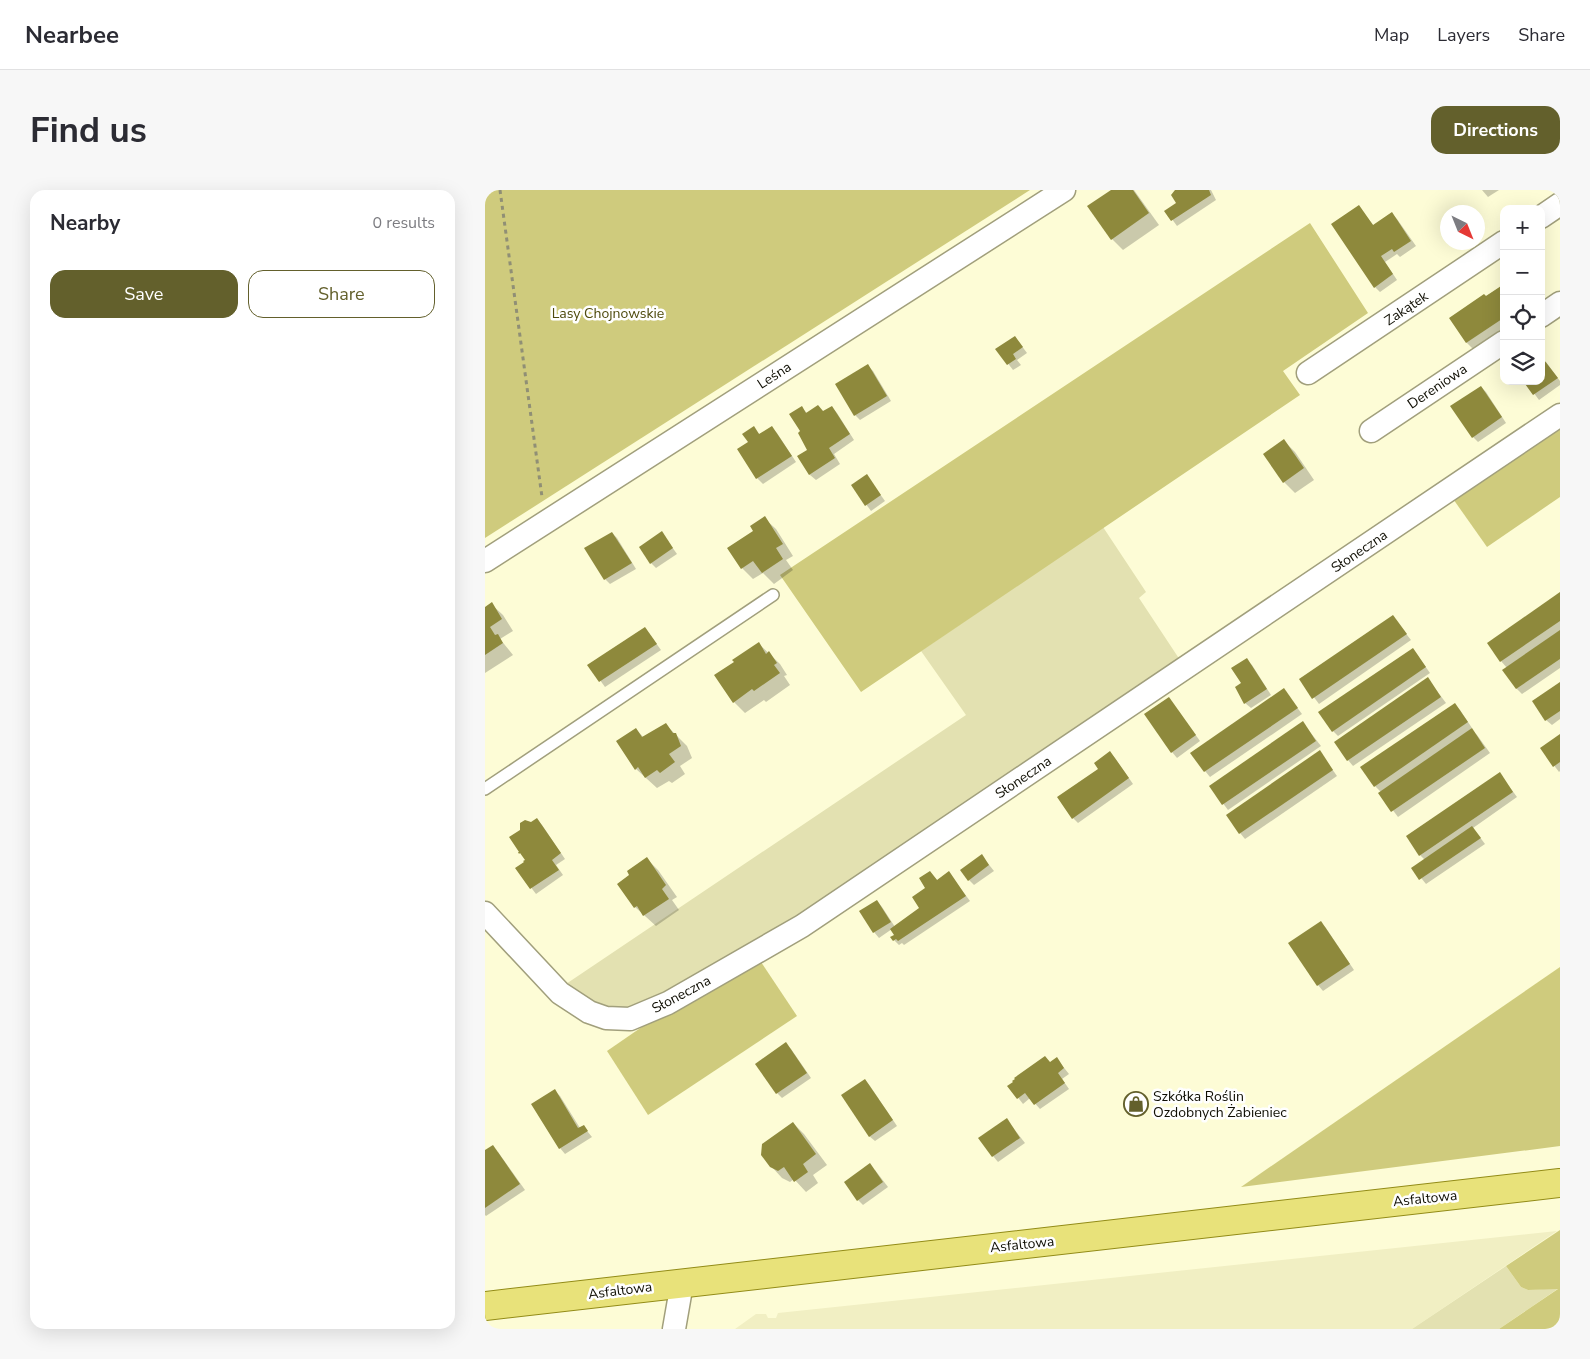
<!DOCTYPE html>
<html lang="en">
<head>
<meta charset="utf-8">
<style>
  body { margin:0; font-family:"Nunito Sans",sans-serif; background:#f7f7f7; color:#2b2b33 }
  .controls { position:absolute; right:15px; top:15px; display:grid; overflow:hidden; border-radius:10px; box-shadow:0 5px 20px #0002 }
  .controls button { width:45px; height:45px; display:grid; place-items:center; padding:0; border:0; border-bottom:1px solid #e1e1e2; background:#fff; color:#2b2b33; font:25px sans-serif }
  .compass { position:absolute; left:955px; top:15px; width:45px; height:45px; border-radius:50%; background:#fff; box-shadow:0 5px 20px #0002; rotate:137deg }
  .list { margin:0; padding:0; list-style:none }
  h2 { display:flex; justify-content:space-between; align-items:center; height:65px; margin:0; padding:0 20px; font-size:21px }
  h2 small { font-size:16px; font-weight:400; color:#7c7c81 }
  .actions { display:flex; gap:10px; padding:15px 20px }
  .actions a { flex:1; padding:11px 0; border:1px solid #63602c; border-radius:15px; text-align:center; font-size:18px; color:#63602c }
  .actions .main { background:#63602c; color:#fff }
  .icon { flex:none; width:28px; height:28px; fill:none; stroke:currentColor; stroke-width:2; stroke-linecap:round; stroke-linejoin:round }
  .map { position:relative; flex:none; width:1075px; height:1139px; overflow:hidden; border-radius:15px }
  header { display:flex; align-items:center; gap:30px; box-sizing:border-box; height:70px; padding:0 25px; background:#fff; border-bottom:1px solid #e1e1e2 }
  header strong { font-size:24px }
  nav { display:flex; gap:28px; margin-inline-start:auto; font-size:18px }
  .intro { display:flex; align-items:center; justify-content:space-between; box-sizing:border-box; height:120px; padding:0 30px }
  h1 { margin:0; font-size:35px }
  .button { padding:12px 22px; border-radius:15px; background:#63602c; color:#fff; font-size:18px; font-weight:700 }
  main { display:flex; gap:30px; padding:0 30px }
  aside { flex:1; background:#fff; border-radius:15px; box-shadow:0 5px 20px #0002 }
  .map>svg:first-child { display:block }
  .built { fill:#f1efc3 }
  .green { fill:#e3e1b1 }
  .forest { fill:#cfcb7d }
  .shadow { fill:#0003 }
  .building { fill:#8e893c }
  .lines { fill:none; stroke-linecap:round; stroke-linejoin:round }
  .service-casing { stroke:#a19f7c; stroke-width:14 }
  .minor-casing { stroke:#a19f7c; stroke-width:25 }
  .primary-casing { stroke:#928b17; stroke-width:30 }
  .path { stroke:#908f75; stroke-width:3; stroke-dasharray:4 4; stroke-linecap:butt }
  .service { stroke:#fff; stroke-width:11 }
  .minor { stroke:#fff; stroke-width:22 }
  .primary { stroke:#e8e27a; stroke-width:28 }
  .labels { text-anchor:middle; stroke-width:5; stroke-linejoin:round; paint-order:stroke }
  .street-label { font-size:14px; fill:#0f0e03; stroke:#fff }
  .park-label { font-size:14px; fill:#4e4a0d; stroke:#fff }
  .poi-label { font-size:14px; fill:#0f0e03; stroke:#fff; text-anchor:start }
</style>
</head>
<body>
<header>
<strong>Nearbee</strong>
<nav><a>Map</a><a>Layers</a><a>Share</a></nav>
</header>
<div class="intro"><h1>Find us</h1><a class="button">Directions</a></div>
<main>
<aside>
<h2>Nearby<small>0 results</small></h2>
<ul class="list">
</ul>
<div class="actions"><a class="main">Save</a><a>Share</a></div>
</aside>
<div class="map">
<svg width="1075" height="1139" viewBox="0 0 1075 1139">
  <rect width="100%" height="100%" fill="#fdfcd6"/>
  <!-- built -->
  <path class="built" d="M1072,1041L927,1139H250L271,1124H281L283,1128H291L293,1123Z"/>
  <!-- green -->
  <g class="green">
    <path d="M618,337L661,402L654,408L695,470L292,744L156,816L126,818L107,814L81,794L481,525L436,461Z"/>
    <path d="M1021,1076L1036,1097L1043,1100L1074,1098L1014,1139H927Z"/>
  </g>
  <!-- forest -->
  <g class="forest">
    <path d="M0,0H545L0,348Z"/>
    <path d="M825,33L883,123L798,181L815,205L376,502L295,385Z"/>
    <path d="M1075,232V307L1002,357L966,306Z"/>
    <path d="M274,769L312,826L163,925L122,861L183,819Z"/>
    <path d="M1075,777V956L756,997Z"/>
    <path d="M1075,1040V1139H1014L1073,1099L1043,1100L1036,1097L1021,1076Z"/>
  </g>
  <!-- shadow -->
  <g class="shadow">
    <path d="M628,0H649L674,35L638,60L627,49Z"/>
    <path d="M692,0H726L731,10L692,36L681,21L693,13Z"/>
    <path d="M997,0H1014L1003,7Z"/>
    <path d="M874,17L889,36L906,23L912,29L931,56L915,67L912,64L900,72L912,90L895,102L890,97Z"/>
    <path d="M1019,95V146L993,164L982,153L965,128Z"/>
    <path d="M530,147L542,163L532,170L536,175L528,180L512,159Z"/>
    <path d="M1061,172L1075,191V195L1054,210L1040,191H1056Z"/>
    <path d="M383,176L388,181L406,211L375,230L370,225Z"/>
    <path d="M996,197L1001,202L1021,233L993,252L988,247Z"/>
    <path d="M347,217L352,223L369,250L349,264L355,274L331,290L325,285L314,266L324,260L317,242V218L322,223L339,222Z"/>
    <path d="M269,238L275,245L287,238L292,243L311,272L278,294L272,288L253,259L264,253Z"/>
    <path d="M799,251L810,262L829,290L810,303L799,292Z"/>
    <path d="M382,286L400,311L386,321L367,295Z"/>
    <path d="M279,328L291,339L308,366L301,370L308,380L289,394L278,383L268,389L257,378L269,341Z"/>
    <path d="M127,343L132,348L151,379L125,394L120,389Z"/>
    <path d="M177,343L192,364L171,378L166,373Z"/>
    <path d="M1075,404V478L1037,504L1031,498L1022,478L1016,471Z"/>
    <path d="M6,414L18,425L28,441L15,449L28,465L0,483V418Z"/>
    <path d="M908,427L926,450L834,514L816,490Z"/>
    <path d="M160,438L176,460L120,497L104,475Z"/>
    <path d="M274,454L295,474L302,485L299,486L305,495L281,512L279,510L260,523L249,512Z"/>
    <path d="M928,459L945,483L853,546L848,541Z"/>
    <path d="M761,470L767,475L786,505L766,518L760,513L757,494Z"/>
    <path d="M943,489L961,513L868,576L863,570Z"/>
    <path d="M1075,493V529L1067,535L1061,530Z"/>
    <path d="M799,500L817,524L725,587L720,581Z"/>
    <path d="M684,508L715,551L692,568L687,562Z"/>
    <path d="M970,515L975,520L987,538L986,539L992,545L1005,563L913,627L895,603L896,602L890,596Z"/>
    <path d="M818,533L836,556L743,620L725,596Z"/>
    <path d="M181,535L202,556L207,568L195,576L200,584L187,593L184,591L172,598L151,579V539L159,548Z"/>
    <path d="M1075,546V581L1074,582L1056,558Z"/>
    <path d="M835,562L852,586L760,649L755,643Z"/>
    <path d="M625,563L630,568L648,594L593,633L588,628Z"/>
    <path d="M1015,584L1032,607L988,638L1000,654L941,694L928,678L940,670L935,665Z"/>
    <path d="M52,630L57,635L80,669L71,675L78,685L51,704L32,679L41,673Z"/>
    <path d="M497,666L509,681L489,695L484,690Z"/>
    <path d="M162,669L173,680L192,707L187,710L194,720L171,736L150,717L146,685Z"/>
    <path d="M445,682L453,691L464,683L485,711L419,755L417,753L414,755L409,750L411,745L407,739L394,748L389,742L392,711L397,717L410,737L436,718Z"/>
    <path d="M835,732L841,738L869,780L838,801L833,795Z"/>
    <path d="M301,854L306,859L326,888L297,908L292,903Z"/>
    <path d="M572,869L584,884L577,889L584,899L555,919L545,908L538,914L524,896Z"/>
    <path d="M380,890L385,896L412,936L390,951L384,946Z"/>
    <path d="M70,901L75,906L95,938L98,936L107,947L80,964L75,958Z"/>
    <path d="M522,930L540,953L513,972L508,966Z"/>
    <path d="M308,933L319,944L342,975L328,985L333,993L321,1002L309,989L305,992L297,988L286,976Z"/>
    <path d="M0,962H13L40,1000L1,1026L0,1025Z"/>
    <path d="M390,980L403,997L378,1015L373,1010Z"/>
  </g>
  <!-- building -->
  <g class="building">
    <path d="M626,0H648L664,23L626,50L602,16Z"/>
    <path d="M690,0H724L726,5L686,31L679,21L691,13L686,5Z"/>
    <path d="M874,15L888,35L907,22L926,51L909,62L907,59L896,66L908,84L889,98L846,34Z"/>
    <path d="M1019,94V124L1015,127L1017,129L981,153L964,128L999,104L1001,106Z"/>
    <path d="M530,146L538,157L528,164L531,169L522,175L510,159Z"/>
    <path d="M1056,166L1073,188L1048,205L1038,191H1056Z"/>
    <path d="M383,174L402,206L369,226L350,194Z"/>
    <path d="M996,196L1017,227L987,248L965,216Z"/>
    <path d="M333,215L338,221L347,216L365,244L344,258L350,268L324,285L312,266L322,260L313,243L315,241L304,224L317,216L321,223Z"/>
    <path d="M269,236L274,244L287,236L307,266L271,289L252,259L263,252L257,244Z"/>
    <path d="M799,249L819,278L798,293L778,264Z"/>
    <path d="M382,284L396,305L380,316L366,295Z"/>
    <path d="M280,326L298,354L291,358L298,369L277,383L268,371L256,379L242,358L268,341L265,336Z"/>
    <path d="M177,341L188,358L165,374L154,357Z"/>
    <path d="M127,342L147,373L119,390L99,358Z"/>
    <path d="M1075,402V431L1015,472L1002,453Z"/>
    <path d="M7,412L17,429L5,437L10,445L13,444L18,453L0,465V417Z"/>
    <path d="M908,425L922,444L827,509L814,489Z"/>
    <path d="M160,437L172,454L114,492L102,475Z"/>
    <path d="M1075,440V469L1031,499L1017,480Z"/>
    <path d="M274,452L281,464L284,461L292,473L289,475L295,483L269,501L267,499L248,513L229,485L249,472L247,470Z"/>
    <path d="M928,458L941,477L847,542L833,522Z"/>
    <path d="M762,468L782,499L759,514L750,497L756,493L746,478Z"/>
    <path d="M943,487L956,507L862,571L849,552Z"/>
    <path d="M1075,492V521L1060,531L1047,511Z"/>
    <path d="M799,498L813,518L719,582L705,563Z"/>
    <path d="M684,507L711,545L686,563L659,524Z"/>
    <path d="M970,513L983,532L889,597L875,577Z"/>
    <path d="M818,531L831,551L737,615L724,596Z"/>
    <path d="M181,533L188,543H191L196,556L184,564L190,572L175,583L172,580L160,588L153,577L150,580L131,551L151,538L157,547Z"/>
    <path d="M987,538L1000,558L906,622L893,603Z"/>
    <path d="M1075,544V572L1068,577L1055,558Z"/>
    <path d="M835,560L848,580L754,644L741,625Z"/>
    <path d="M625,561L644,588L587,629L572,607L613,579L609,573Z"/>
    <path d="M1015,582L1028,602L934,666L921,646Z"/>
    <path d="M52,628L76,663L67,670L74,680L45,699L30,678L39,672L38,671L40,670L35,663L34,664L33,662H34L24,647L35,640V633L40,630L46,632Z"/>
    <path d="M987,636L996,648L934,690L926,678Z"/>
    <path d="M497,664L504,675L483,691L475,680Z"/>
    <path d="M162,667L181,695L177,699L184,709L158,726L152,716L149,718L132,694L144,685L142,681Z"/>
    <path d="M445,681L452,690L464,681L481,706L413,751L411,749L408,751L405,747L409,745L405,739L434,718L427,707L440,698L434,688Z"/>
    <path d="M392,710L406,732L388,743L374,721Z"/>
    <path d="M836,731L865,774L832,796L803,753Z"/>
    <path d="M301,852L322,883L291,904L270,874Z"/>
    <path d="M560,866L565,872L572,867L579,878L573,883L580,893L549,915L540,903L532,909L522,896L528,892L527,891L530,889L529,888Z"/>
    <path d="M380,889L408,930L384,947L356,905Z"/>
    <path d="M70,899L93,938L99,935L103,941L74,959L46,914Z"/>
    <path d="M522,928L535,948L507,967L493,948Z"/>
    <path d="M308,932L331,964L318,974L323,982L309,992L299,977L293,981L285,977L276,965L277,954Z"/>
    <path d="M8,955L35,994L0,1018V960Z"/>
    <path d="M385,973L398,992L372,1011L359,992Z"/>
  </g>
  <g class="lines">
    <defs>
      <path id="service" d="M0,599L288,405"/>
      <g id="minor">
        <path d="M1056,27L1075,14"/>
        <path d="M1056,126L1075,113"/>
        <path d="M823,183L1019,52"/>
        <path d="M886,241L1019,152"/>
        <path d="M0,371L579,0"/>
        <path d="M0,723L75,803L104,822L121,828L145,829L183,813L317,736L1075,225"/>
        <path d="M189,1139L197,1093"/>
      </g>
      <path id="primary" d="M0,1116L1075,993"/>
    </defs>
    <!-- service casing -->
    <use href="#service" class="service-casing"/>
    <!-- minor casing -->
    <use href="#minor" class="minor-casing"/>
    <!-- primary casing -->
    <use href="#primary" class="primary-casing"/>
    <!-- path -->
    <path class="path" d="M15,0L57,307"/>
    <!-- service -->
    <use href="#service" class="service"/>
    <!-- minor -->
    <use href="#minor" class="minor"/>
    <!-- primary -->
    <use href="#primary" class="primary"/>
  </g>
  <!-- icons -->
  <defs>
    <symbol id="shop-ring" viewBox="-11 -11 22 22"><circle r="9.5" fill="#fff" stroke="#63602c" stroke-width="1.5"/><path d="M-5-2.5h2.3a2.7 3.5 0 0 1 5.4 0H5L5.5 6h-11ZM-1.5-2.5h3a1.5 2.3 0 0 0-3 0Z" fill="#63602c"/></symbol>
  </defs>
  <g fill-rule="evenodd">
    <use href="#shop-ring" x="637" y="900" width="28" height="28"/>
  </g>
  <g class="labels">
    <!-- street labels -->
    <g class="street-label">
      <text transform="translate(921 118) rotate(-34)" y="5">Zakątek</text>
      <text transform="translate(289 185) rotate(-33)" y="5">Leśna</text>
      <text transform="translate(952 196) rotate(-34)" y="5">Dereniowa</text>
      <text transform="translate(874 361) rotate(-34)" y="5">Słoneczna</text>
      <text transform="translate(538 587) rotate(-34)" y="5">Słoneczna</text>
      <text transform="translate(196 804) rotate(-28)" y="5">Słoneczna</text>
      <text transform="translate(940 1008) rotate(-6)" y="5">Asfaltowa</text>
      <text transform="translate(537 1054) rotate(-6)" y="5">Asfaltowa</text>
      <text transform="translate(135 1100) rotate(-7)" y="5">Asfaltowa</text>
    </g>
    <!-- park labels -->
    <g class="park-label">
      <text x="123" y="128">Lasy Chojnowskie</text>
    </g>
    <!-- poi labels -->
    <g class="poi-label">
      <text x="668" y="911">Szkółka Roślin<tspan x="668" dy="16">Ozdobnych Żabieniec</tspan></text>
    </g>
  </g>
</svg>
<div class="controls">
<button>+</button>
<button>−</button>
<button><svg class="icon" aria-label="locate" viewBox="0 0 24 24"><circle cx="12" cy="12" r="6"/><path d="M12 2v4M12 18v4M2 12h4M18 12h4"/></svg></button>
<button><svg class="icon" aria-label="layers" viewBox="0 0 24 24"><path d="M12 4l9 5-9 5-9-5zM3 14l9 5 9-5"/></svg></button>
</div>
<svg class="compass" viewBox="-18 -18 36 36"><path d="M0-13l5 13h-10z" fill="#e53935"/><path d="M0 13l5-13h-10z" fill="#7c7c81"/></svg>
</div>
</main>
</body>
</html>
